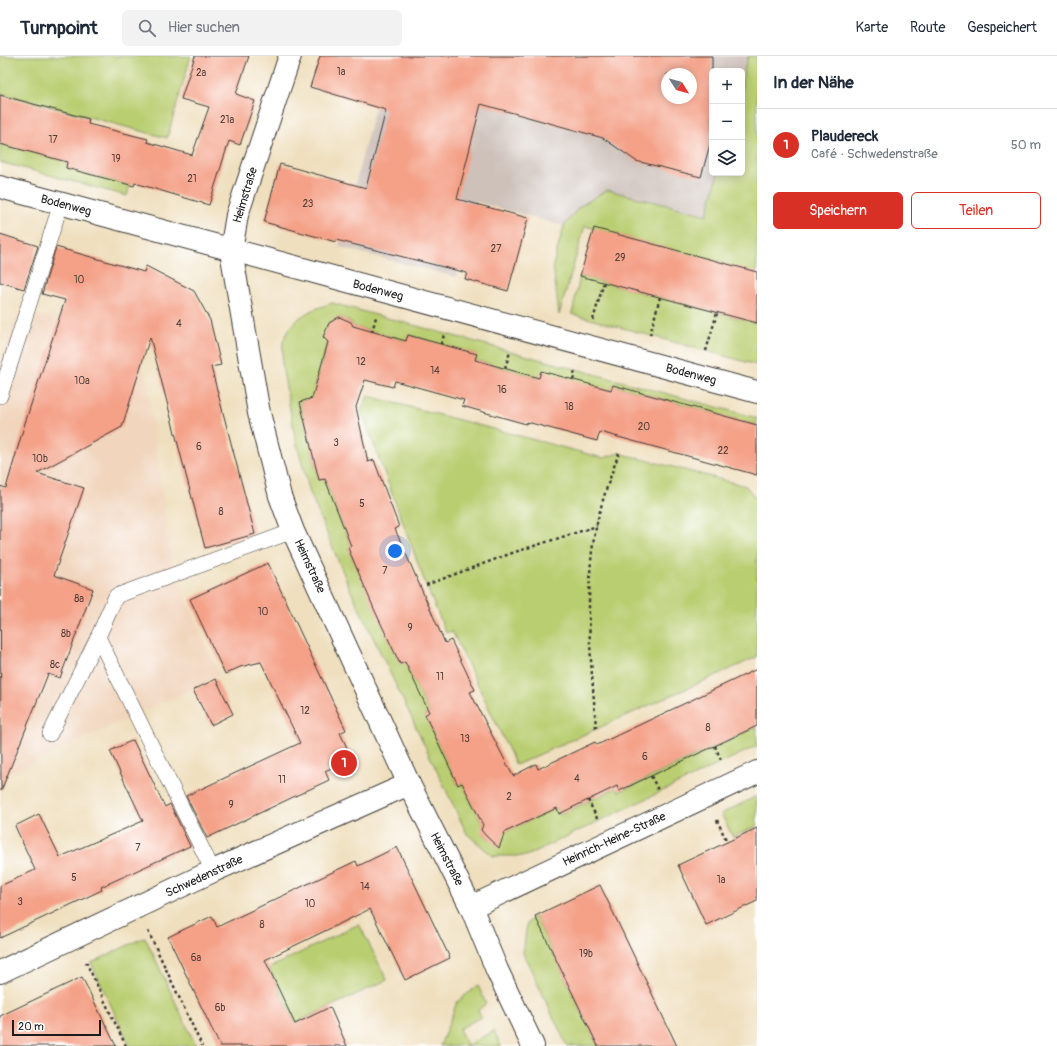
<!DOCTYPE html>
<html lang="de">
<head>
<meta charset="utf-8">
<style>
  body { margin:0; font-family:Pangolin,sans-serif; background:#f2f2f3; color:#1f2937 }
  .controls { position:absolute; right:12px; top:12px; display:grid; overflow:hidden; border-radius:6px; box-shadow:0 2px 10px #0003 }
  .controls button { width:36px; height:36px; display:grid; place-items:center; padding:0; border:0; border-bottom:1px solid #e0e1e3; background:#fff; color:#1f2937; font:20px sans-serif }
  .compass { position:absolute; left:661px; top:12px; width:36px; height:36px; border-radius:50%; background:#fff; box-shadow:0 2px 10px #0003; rotate:127deg }
  .scale { position:absolute; left:12px; bottom:10px; width:89px; box-sizing:border-box; padding-left:4px; border:2px solid #1c1c1c; border-top:0; font-size:11px; line-height:14px; white-space:nowrap; color:#1c1c1c; -webkit-text-stroke:3px #fff; paint-order:stroke }
  .you { position:absolute; left:395px; top:495px; width:14px; height:14px; margin:-10px; border:3px solid #fff; border-radius:50%; background:#1a73e8; box-shadow:0 0 0 6px #1a73e833 }
  .badge { display:grid; place-items:center; width:26px; height:26px; border-radius:50%; background:#d93025; color:#fff; font-size:13px; font-weight:700 }
  .pin { position:absolute; translate:-50% -50%; border:2px solid #fff; box-shadow:0 1px 4px #0006 }
  .list { margin:0; padding:0; list-style:none }
  h2 { display:flex; justify-content:space-between; align-items:center; height:52px; margin:0; padding:0 16px; font-size:17px }
  h2 small { font-size:13px; font-weight:400; color:#747a83 }
  .list li { display:grid; grid-template-columns:26px 1fr auto; gap:12px; align-items:center; box-sizing:border-box; height:72px; padding:0 16px; border-top:1px solid #e0e1e3 }
  .list b { display:block; font-size:15px; white-space:nowrap }
  .list p { margin:0; font-size:13px; white-space:nowrap; color:#747a83 }
  .list em { font-size:13px; font-style:normal; color:#747a83 }
  .actions { display:flex; gap:8px; padding:12px 16px }
  .actions a { flex:1; padding:9px 0; border:1px solid #d93025; border-radius:6px; text-align:center; font-size:14px; color:#d93025 }
  .actions .main { background:#d93025; color:#fff }
  .icon { flex:none; width:22px; height:22px; fill:none; stroke:currentColor; stroke-width:2; stroke-linecap:round; stroke-linejoin:round }
  .map { position:relative; flex:none; width:757px; height:990px; overflow:hidden }
  header { display:flex; align-items:center; gap:24px; box-sizing:border-box; height:56px; padding:0 20px; background:#fff; border-bottom:1px solid #e0e1e3 }
  header strong { font-size:19px }
  nav { display:flex; gap:22px; margin-inline-start:auto; font-size:14px }
  .search { width:280px; height:36px; background:#f2f2f3; display:flex; align-items:center; gap:10px; box-sizing:border-box; padding:0 14px; border-radius:6px; color:#747a83; font-size:15px }
  main { display:flex }
  aside { flex:1; background:#fff }
  .map>svg:first-child { display:block }
  .built { fill:#f1d5bd }
  .industrial { fill:#cec1ba; fill-rule:evenodd }
  .green { fill:#b9ce71; stroke:#6a7546 }
  .building { fill:#f4a188; fill-rule:evenodd }
  .lines { fill:none; stroke-linecap:round; stroke-linejoin:round }
  .service-casing { stroke:#3c3934; stroke-width:16 }
  .minor-casing { stroke:#3c3934; stroke-width:24 }
  .path { stroke:#3c3934; stroke-width:2.5; stroke-dasharray:3 3; stroke-linecap:butt }
  .service { stroke:#fff; stroke-width:15 }
  .minor { stroke:#fff; stroke-width:22 }
  .labels { text-anchor:middle; stroke-width:3.5; stroke-linejoin:round; paint-order:stroke }
  .number-label { font-size:10px; fill:#523d37 }
  .street-label { font-size:12px; fill:#1c1c1c; stroke:#fff }
</style>
</head>
<body>
<header>
<strong>Turnpoint</strong>
<div class="search"><svg class="icon" aria-label="search" viewBox="0 0 24 24"><circle cx="10" cy="10" r="6"/><path d="M15 15l6 6"/></svg>Hier suchen</div>
<nav><a>Karte</a><a>Route</a><a>Gespeichert</a></nav>
</header>
<main>
<div class="map">
<svg width="757" height="990" viewBox="0 0 757 990">
  <rect width="100%" height="100%" fill="#fff"/>
  <filter id="ink" filterUnits="userSpaceOnUse"><feTurbulence type="fractalNoise" baseFrequency=".025" numOctaves="2"/><feDisplacementMap in="SourceGraphic" scale="8" xChannelSelector="R" yChannelSelector="G"/><feConvolveMatrix kernelMatrix="1 2 1 2 8 2 1 2 1" color-interpolation-filters="sRGB"/></filter>
  <filter id="wash" filterUnits="userSpaceOnUse"><feTurbulence type="fractalNoise" baseFrequency=".012" numOctaves="4" result="noise"/><feDisplacementMap in="SourceGraphic" scale="16" xChannelSelector="R" yChannelSelector="G"/><feGaussianBlur stdDeviation="0.9" result="paint"/><feColorMatrix in="noise" values="0 0 0 0 0 0 0 0 0 0 0 0 0 0 0 0 0 1.4 0 .05"/><feComposite in="paint" operator="in"/></filter>
  <g filter="url(#wash)">
    <rect width="100%" height="100%" fill="#efdfbe"/>
    <!-- built -->
    <path class="built" d="M17,258L107,267L146,318L172,510L219,620L0,722V307Z"/>
    <!-- industrial -->
    <path class="industrial" d="M388,0H748L742,24V15H712V117H718L707,159L607,134L579,151L564,170L477,146L456,221L339,191ZM667,18H691V42H667Z"/>
    <!-- green -->
    <g class="green">
      <path d="M0,0H191L167,82L0,37Z"/>
      <path d="M748,0H757V217L585,170L559,259L553,209L564,170L579,151L607,134L707,159L718,117H742V23Z"/>
      <path d="M0,88L67,106L66,112L130,129L127,140L0,106Z"/>
      <path d="M580,220L757,267V309L572,258Z"/>
      <path d="M332,247L757,362V369L613,329L611,334L539,322L475,304L476,298L408,279L406,285L353,270L351,266L339,261L329,267L323,280L328,286L315,329L316,340L300,346L319,424L325,423L351,490L348,492L400,608L405,606L429,656L425,659L458,729L462,727L483,769V777L489,783L494,784L505,776L557,752L560,759L616,732L619,736L757,671V690L526,800H493L467,778L350,533L310,437L295,381L282,309L283,285L289,273L299,262L312,254Z"/>
      <path d="M368,340L603,402L619,397L746,430L757,444V601L516,709L452,575L446,577L426,529L361,354Z"/>
      <path d="M757,740V770L733,781L721,758Z"/>
      <path d="M535,860L598,990H567L523,897L527,867Z"/>
      <path d="M359,868L387,924L295,967L269,912Z"/>
      <path d="M145,881L196,990H130L91,907Z"/>
      <path d="M478,929L486,948L478,954L481,961L459,973L467,989L494,975L501,990H440L457,946Z"/>
    </g>
    <g id="blocks">
      <!-- building -->
      <g class="building">
        <path d="M195,0H249L236,38L255,45L240,89L229,85L209,149L135,127L134,130L66,112L67,106L0,88V39L89,63L88,68L148,83L147,86L192,99L209,51L181,43Z"/>
        <path d="M320,0H712V81L701,121L636,105L603,82L481,48L457,143L528,162L508,235L465,223L467,217L336,184V186L264,166L280,108L366,132L386,54L310,31ZM667,18H691V42H667Z"/>
        <path d="M594,172L757,216V267L580,220Z"/>
        <path d="M0,178L38,190L24,233L0,226Z"/>
        <path d="M56,191L144,216L146,210L194,235L210,264L221,309L211,311L255,478L205,492L150,281L122,371L37,417L84,432L54,519L93,533L60,622L48,618L1,735L0,430L6,432L25,367L65,244L42,238Z"/>
        <path d="M339,261L351,266L353,270L406,285L408,279L477,298L475,304L539,322L541,315L611,334L613,329L757,369V419L600,376L597,385L527,366L526,368L462,350L464,344L395,325L393,331L365,324L356,351L368,406L374,404L399,471L395,473L445,587L451,584L475,634L470,636L513,720L536,708L538,713L595,686L597,689L757,613V670L619,735L617,730L559,758L557,752L505,776L499,792L486,780L481,774L483,769L462,727L458,729L425,659L429,656L405,606L400,608L375,555L348,492L351,490L325,423L319,424L300,346L312,342L328,286L323,281L329,267Z"/>
        <path d="M268,507L346,674L340,677L352,702L325,715L329,724L207,782L186,740L300,687L261,606L240,611L225,618L190,543Z"/>
        <path d="M216,623L233,658L211,669L193,634Z"/>
        <path d="M133,684L165,751L170,748L190,790L101,831L102,834L0,882V830L35,814L15,770L39,758L60,801L143,765L110,695Z"/>
        <path d="M757,772V845L706,869L678,809Z"/>
        <path d="M397,791L450,902L405,924L370,853L265,904L295,968L330,951L347,990H220L168,881L212,860L217,871L356,805L358,810Z"/>
        <path d="M600,829L677,990H598L535,860Z"/>
        <path d="M82,921L116,990H0V960Z"/>
      </g>
    </g>
  </g>
  <g filter="url(#ink)">
    <use href="#blocks" fill-opacity="0" stroke="#3c3934" stroke-width="1"/>
    <g class="lines">
      <defs>
        <g id="service">
          <path d="M0,340L61,147"/>
          <path d="M98,581L116,540L293,475"/>
          <path d="M50,678L98,581L213,815"/>
        </g>
        <g id="minor">
          <path d="M290,0L237,159L231,195L259,357L280,440L293,475L409,728L471,851L497,914L533,990"/>
          <path d="M0,131L757,336"/>
          <path d="M471,851L757,716"/>
          <path d="M0,916L213,815L409,728"/>
        </g>
      </defs>
      <!-- service casing -->
      <use href="#service" class="service-casing"/>
      <!-- minor casing -->
      <use href="#minor" class="minor-casing"/>
      <!-- path -->
      <g class="path">
        <path d="M593,264L604,226"/>
        <path d="M372,276L376,261"/>
        <path d="M650,279L660,241"/>
        <path d="M441,288L444,279"/>
        <path d="M706,295L717,257"/>
        <path d="M505,312L510,296"/>
        <path d="M573,324L575,314"/>
        <path d="M426,529L515,496L597,470"/>
        <path d="M596,672C592,614 585,554 592,496C596,462 607,429 619,397"/>
        <path d="M715,690L721,704"/>
        <path d="M651,720L658,734"/>
        <path d="M588,744L597,762"/>
        <path d="M717,764L727,786"/>
        <path d="M148,875L202,990"/>
        <path d="M86,906L126,990"/>
      </g>
      <!-- service -->
      <use href="#service" class="service"/>
      <!-- minor -->
      <use href="#minor" class="minor"/>
    </g>
  </g>
  <g class="labels">
    <!-- number labels -->
    <g class="number-label">
      <text x="341" y="19">1a</text>
      <text x="201" y="20">2a</text>
      <text x="227" y="67">21a</text>
      <text x="53" y="87">17</text>
      <text x="116" y="106">19</text>
      <text x="192" y="126">21</text>
      <text x="308" y="151">23</text>
      <text x="496" y="196">27</text>
      <text x="620" y="205">29</text>
      <text x="79" y="227">10</text>
      <text x="179" y="271">4</text>
      <text x="361" y="309">12</text>
      <text x="435" y="318">14</text>
      <text x="82" y="328">10a</text>
      <text x="502" y="337">16</text>
      <text x="569" y="354">18</text>
      <text x="644" y="374">20</text>
      <text x="336" y="390">3</text>
      <text x="199" y="394">6</text>
      <text x="723" y="398">22</text>
      <text x="40" y="406">10b</text>
      <text x="362" y="451">5</text>
      <text x="221" y="459">8</text>
      <text x="385" y="518">7</text>
      <text x="79" y="546">8a</text>
      <text x="263" y="559">10</text>
      <text x="410" y="575">9</text>
      <text x="66" y="581">8b</text>
      <text x="55" y="612">8c</text>
      <text x="440" y="624">11</text>
      <text x="305" y="658">12</text>
      <text x="708" y="675">8</text>
      <text x="465" y="686">13</text>
      <text x="645" y="704">6</text>
      <text x="577" y="726">4</text>
      <text x="282" y="727">11</text>
      <text x="509" y="744">2</text>
      <text x="231" y="752">9</text>
      <text x="138" y="795">7</text>
      <text x="74" y="825">5</text>
      <text x="721" y="827">1a</text>
      <text x="365" y="834">14</text>
      <text x="20" y="849">3</text>
      <text x="310" y="851">10</text>
      <text x="262" y="872">8</text>
      <text x="586" y="901">19b</text>
      <text x="196" y="905">6a</text>
      <text x="220" y="955">6b</text>
    </g>
    <!-- street labels -->
    <g class="street-label">
      <text transform="translate(245 139) rotate(-73)" y="4">Heimstraße</text>
      <text transform="translate(66 149) rotate(15)" y="4">Bodenweg</text>
      <text transform="translate(378 234) rotate(15)" y="4">Bodenweg</text>
      <text transform="translate(691 318) rotate(15)" y="4">Bodenweg</text>
      <text transform="translate(310 510) rotate(65)" y="4">Heimstraße</text>
      <text transform="translate(614 783) rotate(-25)" y="4">Heinrich-Heine-Straße</text>
      <text transform="translate(447 803) rotate(63)" y="4">Heimstraße</text>
      <text transform="translate(204 820) rotate(-25)" y="4">Schwedenstraße</text>
    </g>
  </g>
</svg>
<div class="controls">
<button>+</button>
<button>−</button>
<button><svg class="icon" aria-label="layers" viewBox="0 0 24 24"><path d="M12 4l9 5-9 5-9-5zM3 14l9 5 9-5"/></svg></button>
</div>
<svg class="compass" viewBox="-18 -18 36 36"><path d="M0-13l5 13h-10z" fill="#e53935"/><path d="M0 13l5-13h-10z" fill="#747a83"/></svg>
<div class="scale">20 m</div>
<div class="you"></div>
<div class="pin badge" style="left:344px;top:707px">1</div>
</div>
<aside>
<h2>In der Nähe<small></small></h2>
<ul class="list">
<li><span class="badge">1</span><div><b>Plaudereck</b><p>Café · Schwedenstraße</p></div><em>50 m</em></li>
</ul>
<div class="actions"><a class="main">Speichern</a><a>Teilen</a></div>
</aside>
</main>
</body>
</html>
